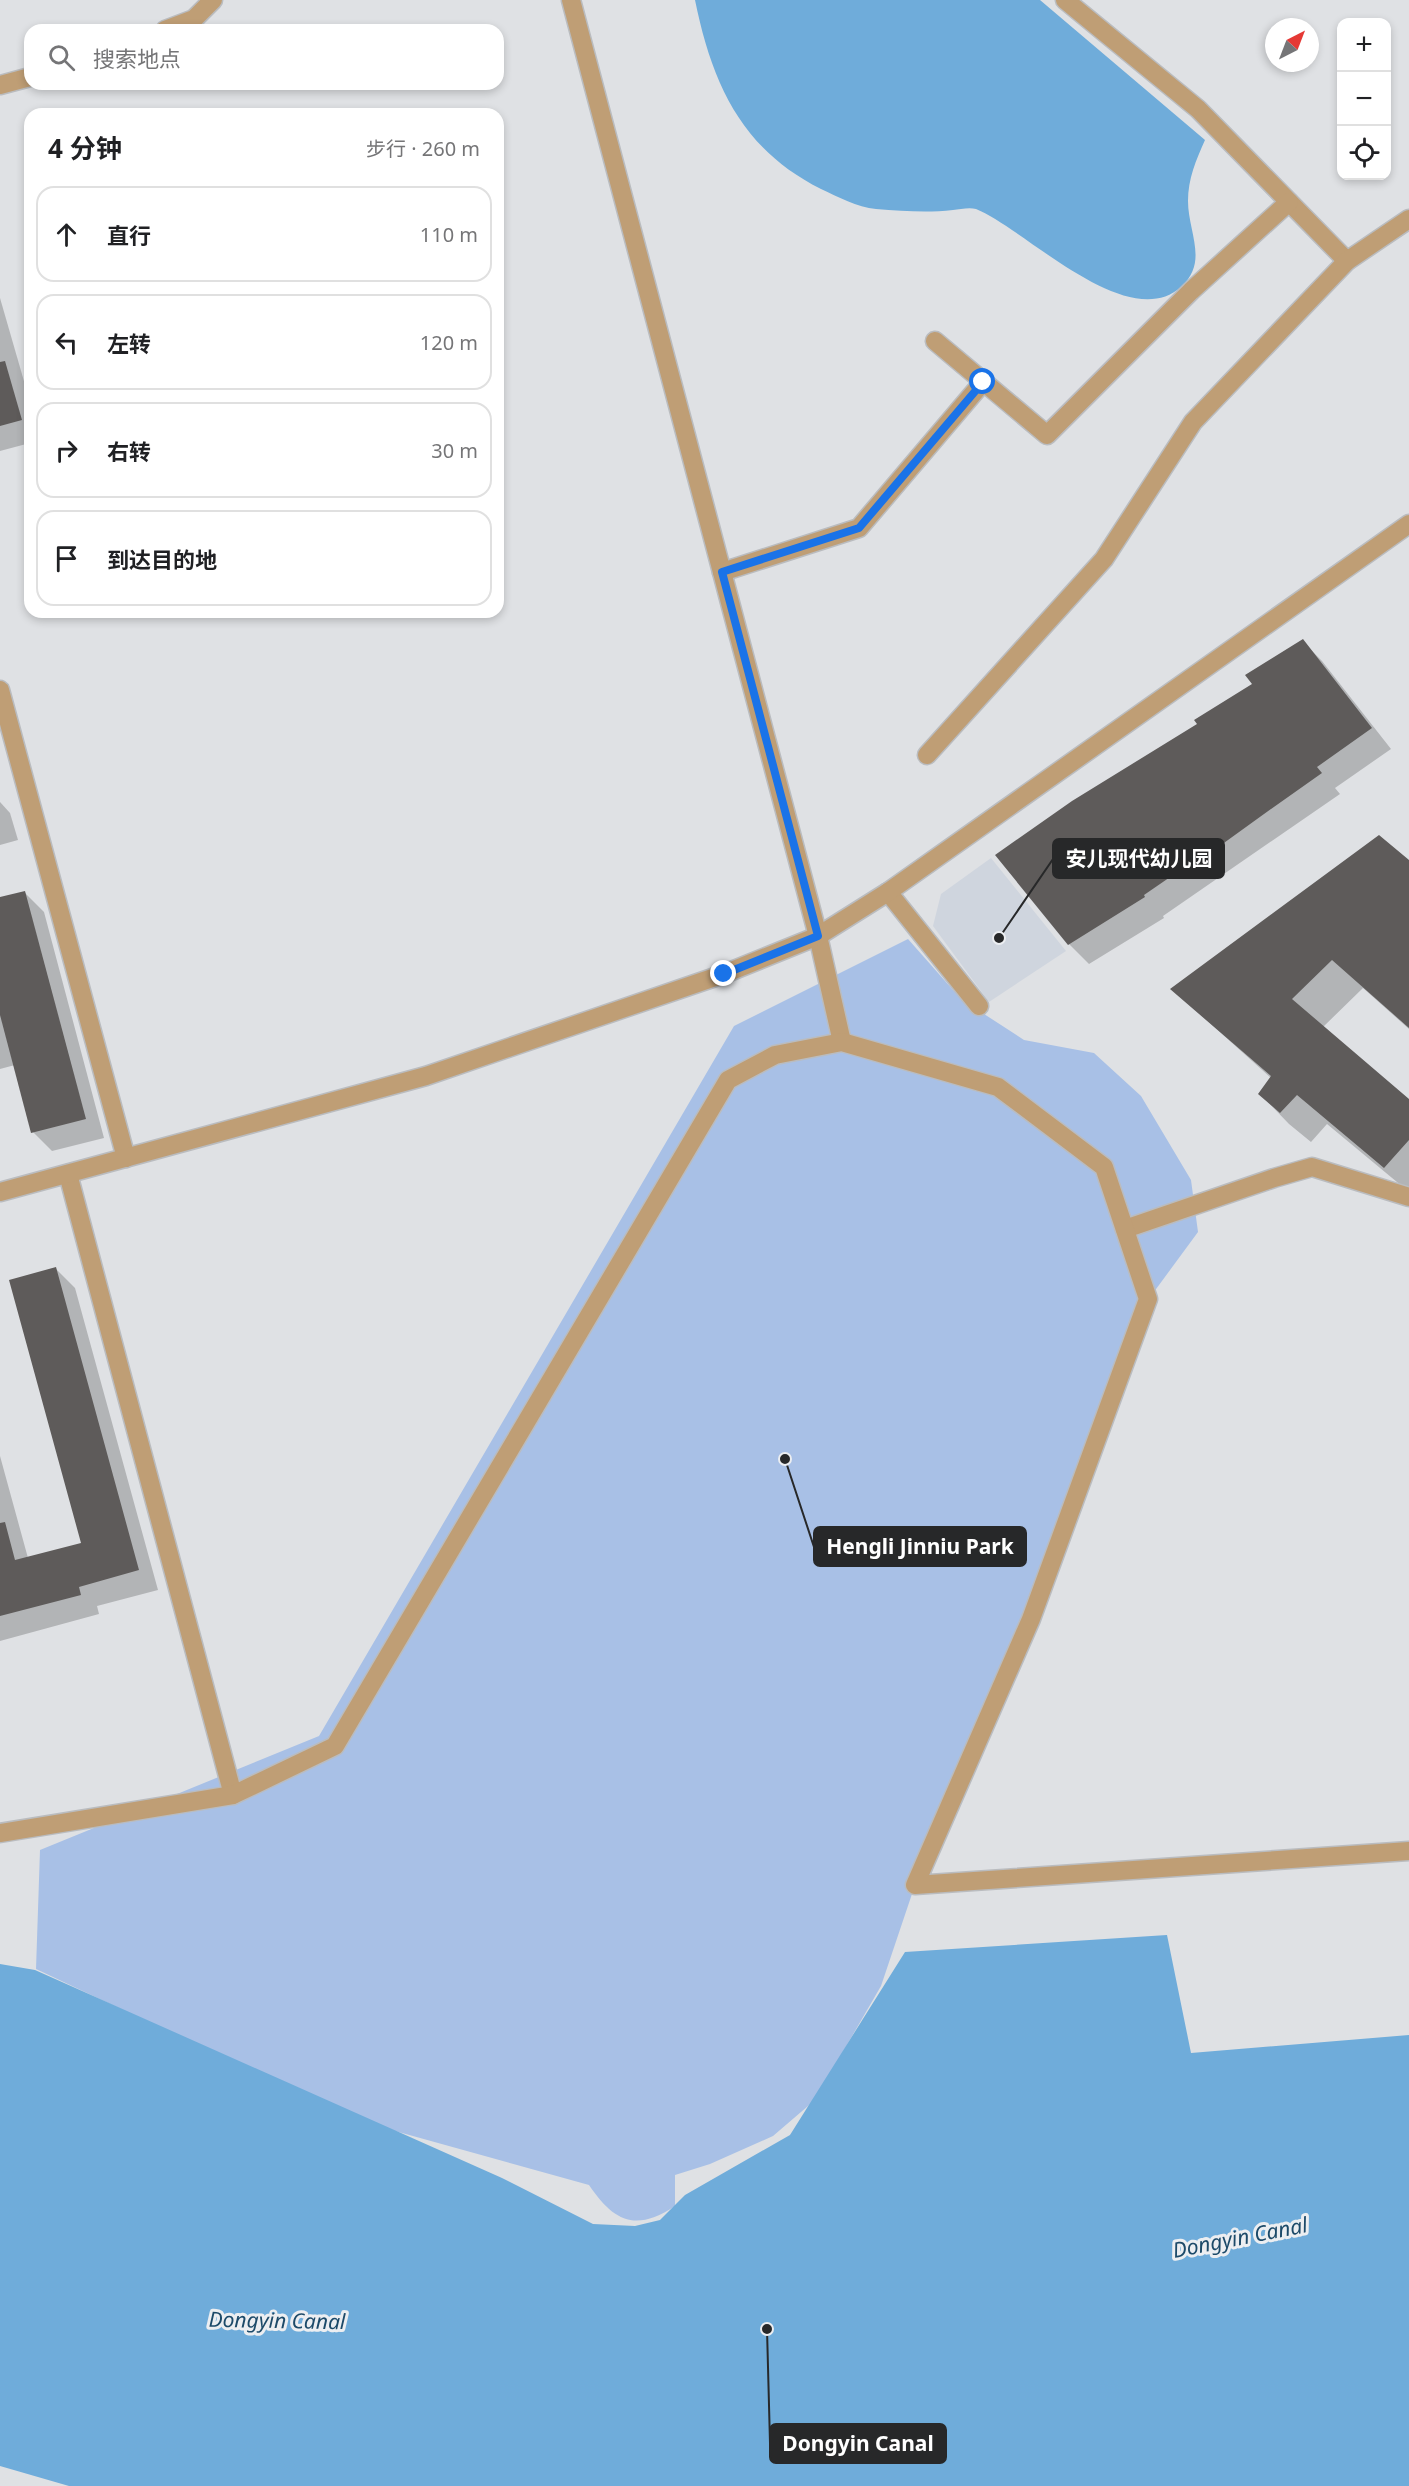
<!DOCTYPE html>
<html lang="zh">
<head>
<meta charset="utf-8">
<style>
  body { margin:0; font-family:"Noto Sans","Noto Sans SC",sans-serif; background:#f2f2f2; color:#202124 }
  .controls { position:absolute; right:18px; top:18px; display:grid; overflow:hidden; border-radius:12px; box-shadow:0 3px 9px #0003 }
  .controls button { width:54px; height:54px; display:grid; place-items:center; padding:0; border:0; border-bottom:2px solid #e0e0e0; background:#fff; color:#202124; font:30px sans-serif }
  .compass { position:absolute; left:1265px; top:18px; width:54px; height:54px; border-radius:50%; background:#fff; box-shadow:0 3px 9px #0003; rotate:42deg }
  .stop { position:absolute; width:18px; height:18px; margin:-14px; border:4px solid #1a73e8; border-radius:50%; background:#fff }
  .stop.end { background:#1a73e8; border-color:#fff; box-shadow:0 2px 6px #0008 }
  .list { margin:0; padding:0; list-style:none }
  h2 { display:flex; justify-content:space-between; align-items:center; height:78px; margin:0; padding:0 24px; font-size:26px }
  h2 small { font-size:20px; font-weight:400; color:#757577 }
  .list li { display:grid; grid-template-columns:39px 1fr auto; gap:18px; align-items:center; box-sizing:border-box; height:96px; margin:0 12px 12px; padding:0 12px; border:2px solid #e0e0e0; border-radius:18px }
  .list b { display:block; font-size:22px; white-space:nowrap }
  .list em { font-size:20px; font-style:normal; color:#757577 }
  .icon { flex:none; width:33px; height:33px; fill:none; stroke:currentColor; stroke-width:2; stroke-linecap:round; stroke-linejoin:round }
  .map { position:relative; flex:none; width:1409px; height:2486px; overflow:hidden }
  .search { position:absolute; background:#fff; box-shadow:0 3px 9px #0003; left:24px; top:24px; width:480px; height:66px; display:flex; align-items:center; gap:15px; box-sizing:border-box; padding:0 21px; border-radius:18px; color:#757577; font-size:22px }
  .panel { position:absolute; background:#fff; box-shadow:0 3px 9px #0003; left:24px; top:108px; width:480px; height:510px; border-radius:18px }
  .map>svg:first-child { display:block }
  .built { fill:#cfd5de }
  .green { fill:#a8c0e6 }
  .water { fill:#6facda }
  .shadow { fill:#0003 }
  .building { fill:#5e5b5a }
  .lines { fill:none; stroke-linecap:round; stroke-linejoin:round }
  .minor-casing { stroke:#babcbf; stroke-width:21 }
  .minor { stroke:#bf9e75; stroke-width:18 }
  .route { stroke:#1a73e8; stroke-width:8 }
  .labels { text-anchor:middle; stroke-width:6; stroke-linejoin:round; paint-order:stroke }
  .water-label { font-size:21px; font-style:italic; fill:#1c4a69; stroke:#eceef1 }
  .leader { fill:none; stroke:#272829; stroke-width:2 }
  .callout-dot { fill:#272829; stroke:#eceef1; stroke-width:2 }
  .callout { fill:#272829; stroke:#272829; stroke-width:2 }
  .callout-label { font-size:21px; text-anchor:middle; font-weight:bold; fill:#fff }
</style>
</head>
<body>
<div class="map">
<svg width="1409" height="2486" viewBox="0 0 1409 2486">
  <rect width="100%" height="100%" fill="#dfe1e4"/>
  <!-- built -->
  <path class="built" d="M991,858L1066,951L989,1002L933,926L941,894Z"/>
  <!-- green -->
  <path class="green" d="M908,939L961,999L1024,1040L1094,1053L1141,1096L1191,1180L1198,1232L1148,1300L1008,1671L919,1851L915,1885L881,1986L815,2100L773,2136L710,2164L675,2175V2206C636,2232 614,2222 589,2185L359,2121L36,1969L40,1850L319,1736L734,1026Z"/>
  <!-- water -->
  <g class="water">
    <path d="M695,0H1040L1205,140C1196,160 1188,179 1188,201C1188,232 1209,262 1181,287C1127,335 1024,228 976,209C970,207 960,209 953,210C927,213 903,211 876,209C857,207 838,197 821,189C741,149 712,83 695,0Z"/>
    <path d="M1167,1935L1191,2053L1409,2035V2486H69L0,2466V1964L35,1970L502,2178L593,2224L635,2226L660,2220L685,2195L790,2135L905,1952Z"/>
  </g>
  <!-- shadow -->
  <g class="shadow">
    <path d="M0,298L30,402V443L0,451Z"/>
    <path d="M1302,641L1322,661L1391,749L1335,788L1340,794L1163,916L1164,918L1089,964L1069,944L997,856L1199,724L1254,685Z"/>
    <path d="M0,802L10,813L18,840L0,845Z"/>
    <path d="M1409,862V1029L1363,988L1322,1028L1409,1102V1192L1327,1124L1311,1142L1289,1124L1260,1094L1271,1078L1172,989Z"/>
    <path d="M25,893L44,912L104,1138L52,1151L33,1132L15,1065L0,1069V899Z"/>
    <path d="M56,1269L75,1288L158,1590L97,1606L99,1614L0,1641V1456L28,1558L83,1544Z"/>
  </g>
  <!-- building -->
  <g class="building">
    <path d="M5,361L22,420L0,426V362Z"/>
    <path d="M1303,639L1372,728L1317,767L1322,773L1264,814L1210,853L1208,851L1144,895L1145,897L1068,945L995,855L1072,801L1197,724L1194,720L1252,684L1245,675Z"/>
    <path d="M1379,835L1409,860V1028L1332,960L1292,999L1409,1099V1140L1384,1168L1297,1095L1280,1113L1258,1094L1271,1076L1170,989Z"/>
    <path d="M25,891L86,1119L31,1133L0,1015V897Z"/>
    <path d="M56,1267L139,1570L79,1587L81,1595L0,1616V1523L5,1522L15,1560L81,1543L9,1280Z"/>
  </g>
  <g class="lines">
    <defs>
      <g id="minor">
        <path d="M571,0L818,936L842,1042"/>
        <path d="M1065,0L1198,109L1347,261"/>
        <path d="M165,30L194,19L213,0"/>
        <path d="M0,85L30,77"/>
        <path d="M935,341L1047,435L1191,291L1289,202"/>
        <path d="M722,572L859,528L983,382"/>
        <path d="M0,690L126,1158"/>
        <path d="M927,755L1104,559L1193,422L1347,261L1409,219"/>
        <path d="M888,892L979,1006"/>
        <path d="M68,1174L233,1795"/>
        <path d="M0,1192L426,1076L724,974L818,936L888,892L1409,524"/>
        <path d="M1125,1229L1274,1178L1312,1167L1409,1197"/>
        <path d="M0,1833L233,1795L335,1746L728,1080L775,1055L842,1042L998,1087L1104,1167L1148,1299L1031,1619L915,1885L1409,1851"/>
      </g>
    </defs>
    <!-- minor casing -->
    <use href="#minor" class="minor-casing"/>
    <!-- minor -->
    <use href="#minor" class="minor"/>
  </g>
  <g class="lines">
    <!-- route -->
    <path class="route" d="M724,974L818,936L722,572L859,528L983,382"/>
  </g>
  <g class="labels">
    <!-- water labels -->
    <g class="water-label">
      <text transform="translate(1240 2238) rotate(-11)" y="7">Dongyin Canal</text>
      <text transform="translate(277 2321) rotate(1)" y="7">Dongyin Canal</text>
    </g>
  </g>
  <!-- callouts -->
  <path class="leader" d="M999 938L1053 859M785 1459L814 1547M767 2329L770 2443"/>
  <g class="callout-dot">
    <circle cx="999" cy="938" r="6"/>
    <circle cx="785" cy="1459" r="6"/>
    <circle cx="767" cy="2329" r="6"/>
  </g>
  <g class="callout">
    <rect x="1053" y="839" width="171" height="39" rx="6"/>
    <rect x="814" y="1527" width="212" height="39" rx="6"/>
    <rect x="770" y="2424" width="176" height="39" rx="6"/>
  </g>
  <g class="callout-label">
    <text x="1139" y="866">安儿现代幼儿园</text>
    <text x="920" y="1554">Hengli Jinniu Park</text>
    <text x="858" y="2451">Dongyin Canal</text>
  </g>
</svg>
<div class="controls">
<button>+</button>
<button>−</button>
<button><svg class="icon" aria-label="locate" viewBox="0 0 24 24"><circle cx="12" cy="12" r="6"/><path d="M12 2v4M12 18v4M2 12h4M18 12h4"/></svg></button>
</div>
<svg class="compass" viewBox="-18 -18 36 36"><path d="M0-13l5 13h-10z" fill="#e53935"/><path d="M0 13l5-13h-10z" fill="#757577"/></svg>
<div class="stop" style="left:983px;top:382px"></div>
<div class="stop end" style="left:724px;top:974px"></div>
<div class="search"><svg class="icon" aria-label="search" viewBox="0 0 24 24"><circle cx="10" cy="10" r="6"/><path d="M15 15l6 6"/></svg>搜索地点</div>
<section class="panel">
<h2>4 分钟<small>步行 · 260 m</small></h2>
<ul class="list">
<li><svg class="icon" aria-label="ahead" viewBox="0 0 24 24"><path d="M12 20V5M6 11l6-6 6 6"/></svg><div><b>直行</b></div><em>110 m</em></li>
<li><svg class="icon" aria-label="left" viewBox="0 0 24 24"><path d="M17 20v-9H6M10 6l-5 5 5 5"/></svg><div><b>左转</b></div><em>120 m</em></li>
<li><svg class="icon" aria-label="right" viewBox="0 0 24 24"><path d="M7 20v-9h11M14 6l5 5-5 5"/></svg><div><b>右转</b></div><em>30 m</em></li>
<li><svg class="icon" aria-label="arrive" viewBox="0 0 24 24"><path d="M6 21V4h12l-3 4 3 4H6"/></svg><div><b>到达目的地</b></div></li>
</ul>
</section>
</div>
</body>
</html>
